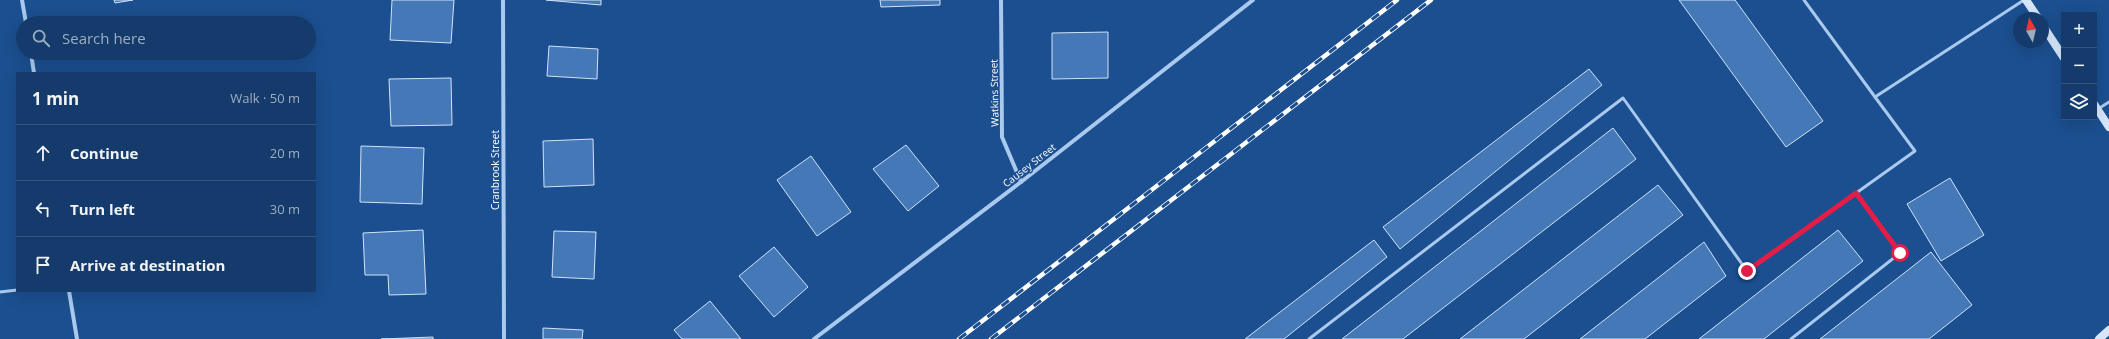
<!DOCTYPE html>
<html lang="en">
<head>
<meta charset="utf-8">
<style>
  body { margin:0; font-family:"Open Sans",sans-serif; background:#214673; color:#f1f3f6 }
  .controls { position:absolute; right:12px; top:12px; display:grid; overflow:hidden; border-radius:0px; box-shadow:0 4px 16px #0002 }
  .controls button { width:36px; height:36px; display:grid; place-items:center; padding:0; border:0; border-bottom:1px solid #33557e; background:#143b6b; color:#f1f3f6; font:20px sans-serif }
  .compass { position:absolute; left:2013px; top:12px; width:36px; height:36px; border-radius:50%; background:#143b6b; box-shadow:0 4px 16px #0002; rotate:352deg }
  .stop { position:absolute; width:12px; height:12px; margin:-9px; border:3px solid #e11d48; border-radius:50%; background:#fff }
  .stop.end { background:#e11d48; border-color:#fff; box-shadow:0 1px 4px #0008 }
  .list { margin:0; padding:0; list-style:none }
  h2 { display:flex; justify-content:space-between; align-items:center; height:52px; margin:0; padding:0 16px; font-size:17px }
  h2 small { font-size:13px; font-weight:400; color:#9dadc1 }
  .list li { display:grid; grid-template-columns:26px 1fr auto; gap:12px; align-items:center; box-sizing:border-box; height:56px; padding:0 16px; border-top:1px solid #33557e }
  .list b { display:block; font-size:15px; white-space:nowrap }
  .list em { font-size:13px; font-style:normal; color:#9dadc1 }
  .icon { flex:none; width:22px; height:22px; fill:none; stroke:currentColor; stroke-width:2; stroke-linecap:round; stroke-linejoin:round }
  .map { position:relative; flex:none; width:2109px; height:339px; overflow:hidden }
  .search { position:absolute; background:#143b6b; box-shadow:0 4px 16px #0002; left:16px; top:16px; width:300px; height:44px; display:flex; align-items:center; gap:10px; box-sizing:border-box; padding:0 14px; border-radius:22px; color:#9dadc1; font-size:15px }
  .panel { position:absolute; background:#143b6b; box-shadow:0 4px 16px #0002; left:16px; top:72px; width:300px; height:220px; border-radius:0px }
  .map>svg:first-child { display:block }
  .building { fill:#4478b7; stroke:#cfe3fa }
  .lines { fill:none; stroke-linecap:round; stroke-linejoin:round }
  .lane { stroke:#a9c9ee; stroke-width:3 }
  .street { stroke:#a9c9ee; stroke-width:4 }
  .secondary { stroke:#d6e6fa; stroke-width:8 }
  .rail-casing { stroke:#fff; stroke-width:4.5 }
  .rail { stroke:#1b4f8f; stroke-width:3; stroke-dasharray:9; stroke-linecap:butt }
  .route { stroke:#e11d48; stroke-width:5 }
  .labels { text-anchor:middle; stroke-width:3; stroke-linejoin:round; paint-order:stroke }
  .street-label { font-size:10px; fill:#fff; stroke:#1b4f8f }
</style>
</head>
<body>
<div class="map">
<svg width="2109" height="339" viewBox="0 0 2109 339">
  <rect width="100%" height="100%" fill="#1b4f8f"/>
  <!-- building -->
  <g class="building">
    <path d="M114,0H133L115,3Z"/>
    <path d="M392,0H454L451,43L390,40Z"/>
    <path d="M546,0H601V5Z"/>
    <path d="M880,0H940V5L881,7Z"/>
    <path d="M1679,0H1735L1823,121L1786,147Z"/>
    <path d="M1108,32V78L1052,79V33Z"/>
    <path d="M549,46L598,49L597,79L547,76Z"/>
    <path d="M1589,69L1602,85L1400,249L1383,227Z"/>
    <path d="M451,78L452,125L391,126L389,79Z"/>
    <path d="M1613,128L1636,159L1403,339H1342Z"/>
    <path d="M593,139L594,185L544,187L543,141Z"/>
    <path d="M906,145L939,186L908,211L873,169Z"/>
    <path d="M361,146L424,148L422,204L360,202Z"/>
    <path d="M811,156L851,212L817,236L777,180Z"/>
    <path d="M1950,178L1984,235L1941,261L1907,204Z"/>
    <path d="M1658,185L1683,215L1524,339H1460Z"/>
    <path d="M423,230L426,294L389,295L388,275H365L363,233Z"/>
    <path d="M1838,230L1863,261L1764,339H1699Z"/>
    <path d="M554,231L596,232L594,279L552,277Z"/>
    <path d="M1374,240L1387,257L1284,339H1245Z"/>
    <path d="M1704,242L1726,276L1645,339H1580Z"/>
    <path d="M774,247L808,287L774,317L739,276Z"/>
    <path d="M1931,252L1972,305L1929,339H1820Z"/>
    <path d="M710,301L741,339H682L674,330Z"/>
    <path d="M543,328L583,330L582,339H543Z"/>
    <path d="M433,337V339H381Z"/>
  </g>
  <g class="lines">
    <!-- lane -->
    <g class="lane">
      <path d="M1804,0L1875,97L2024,0"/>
      <path d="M2098,109L2109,102"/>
      <path d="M0,292L17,290"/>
      <path d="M1309,339L1623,98L1747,271L1915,151L1875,97"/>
      <path d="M1791,339L1900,253L1856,193"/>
    </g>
    <!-- street -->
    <g class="street">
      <path d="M22,0L26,23"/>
      <path d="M503,0L504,339"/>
      <path d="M1001,0L1002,137L1021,182"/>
      <path d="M31,53L34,73"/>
      <path d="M69,291L77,339"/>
      <path d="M814,339L1021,182L1253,0"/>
    </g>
    <!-- secondary -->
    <g class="secondary">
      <path d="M2026,0L2038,18"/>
      <path d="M2043,26L2064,58"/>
      <path d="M2094,104L2109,127"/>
      <path d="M2099,339L2109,330"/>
    </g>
    <defs>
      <g id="rail">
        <path d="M959,339L1397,0"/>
        <path d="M991,339L1431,0"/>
      </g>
    </defs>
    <!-- rail casing -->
    <use href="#rail" class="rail-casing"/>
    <!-- rail -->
    <use href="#rail" class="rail"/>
  </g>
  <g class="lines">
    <!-- route -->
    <path class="route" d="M1747,271L1856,193L1900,253"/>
  </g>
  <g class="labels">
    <!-- street labels -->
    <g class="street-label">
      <text transform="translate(994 93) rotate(-91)" y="4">Watkins Street</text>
      <text transform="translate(1029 165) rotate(-38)" y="4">Causey Street</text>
      <text transform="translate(495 170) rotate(-90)" y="4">Cranbrook Street</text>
    </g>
  </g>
</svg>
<div class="controls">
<button>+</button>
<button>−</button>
<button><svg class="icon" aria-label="layers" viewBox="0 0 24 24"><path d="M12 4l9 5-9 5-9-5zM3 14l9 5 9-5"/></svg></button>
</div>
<svg class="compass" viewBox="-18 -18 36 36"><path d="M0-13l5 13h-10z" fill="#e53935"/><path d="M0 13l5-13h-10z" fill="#9dadc1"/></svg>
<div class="stop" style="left:1900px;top:253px"></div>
<div class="stop end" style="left:1747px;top:271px"></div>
<div class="search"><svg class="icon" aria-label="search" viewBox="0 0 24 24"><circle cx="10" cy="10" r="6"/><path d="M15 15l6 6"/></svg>Search here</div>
<section class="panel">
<h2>1 min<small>Walk · 50 m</small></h2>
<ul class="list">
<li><svg class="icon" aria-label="ahead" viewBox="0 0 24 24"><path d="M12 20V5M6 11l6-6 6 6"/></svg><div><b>Continue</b></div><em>20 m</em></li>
<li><svg class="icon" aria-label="left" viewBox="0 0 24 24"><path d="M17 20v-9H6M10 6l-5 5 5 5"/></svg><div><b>Turn left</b></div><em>30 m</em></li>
<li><svg class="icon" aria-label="arrive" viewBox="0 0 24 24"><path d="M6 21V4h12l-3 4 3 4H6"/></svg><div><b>Arrive at destination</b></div></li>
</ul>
</section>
</div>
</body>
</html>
